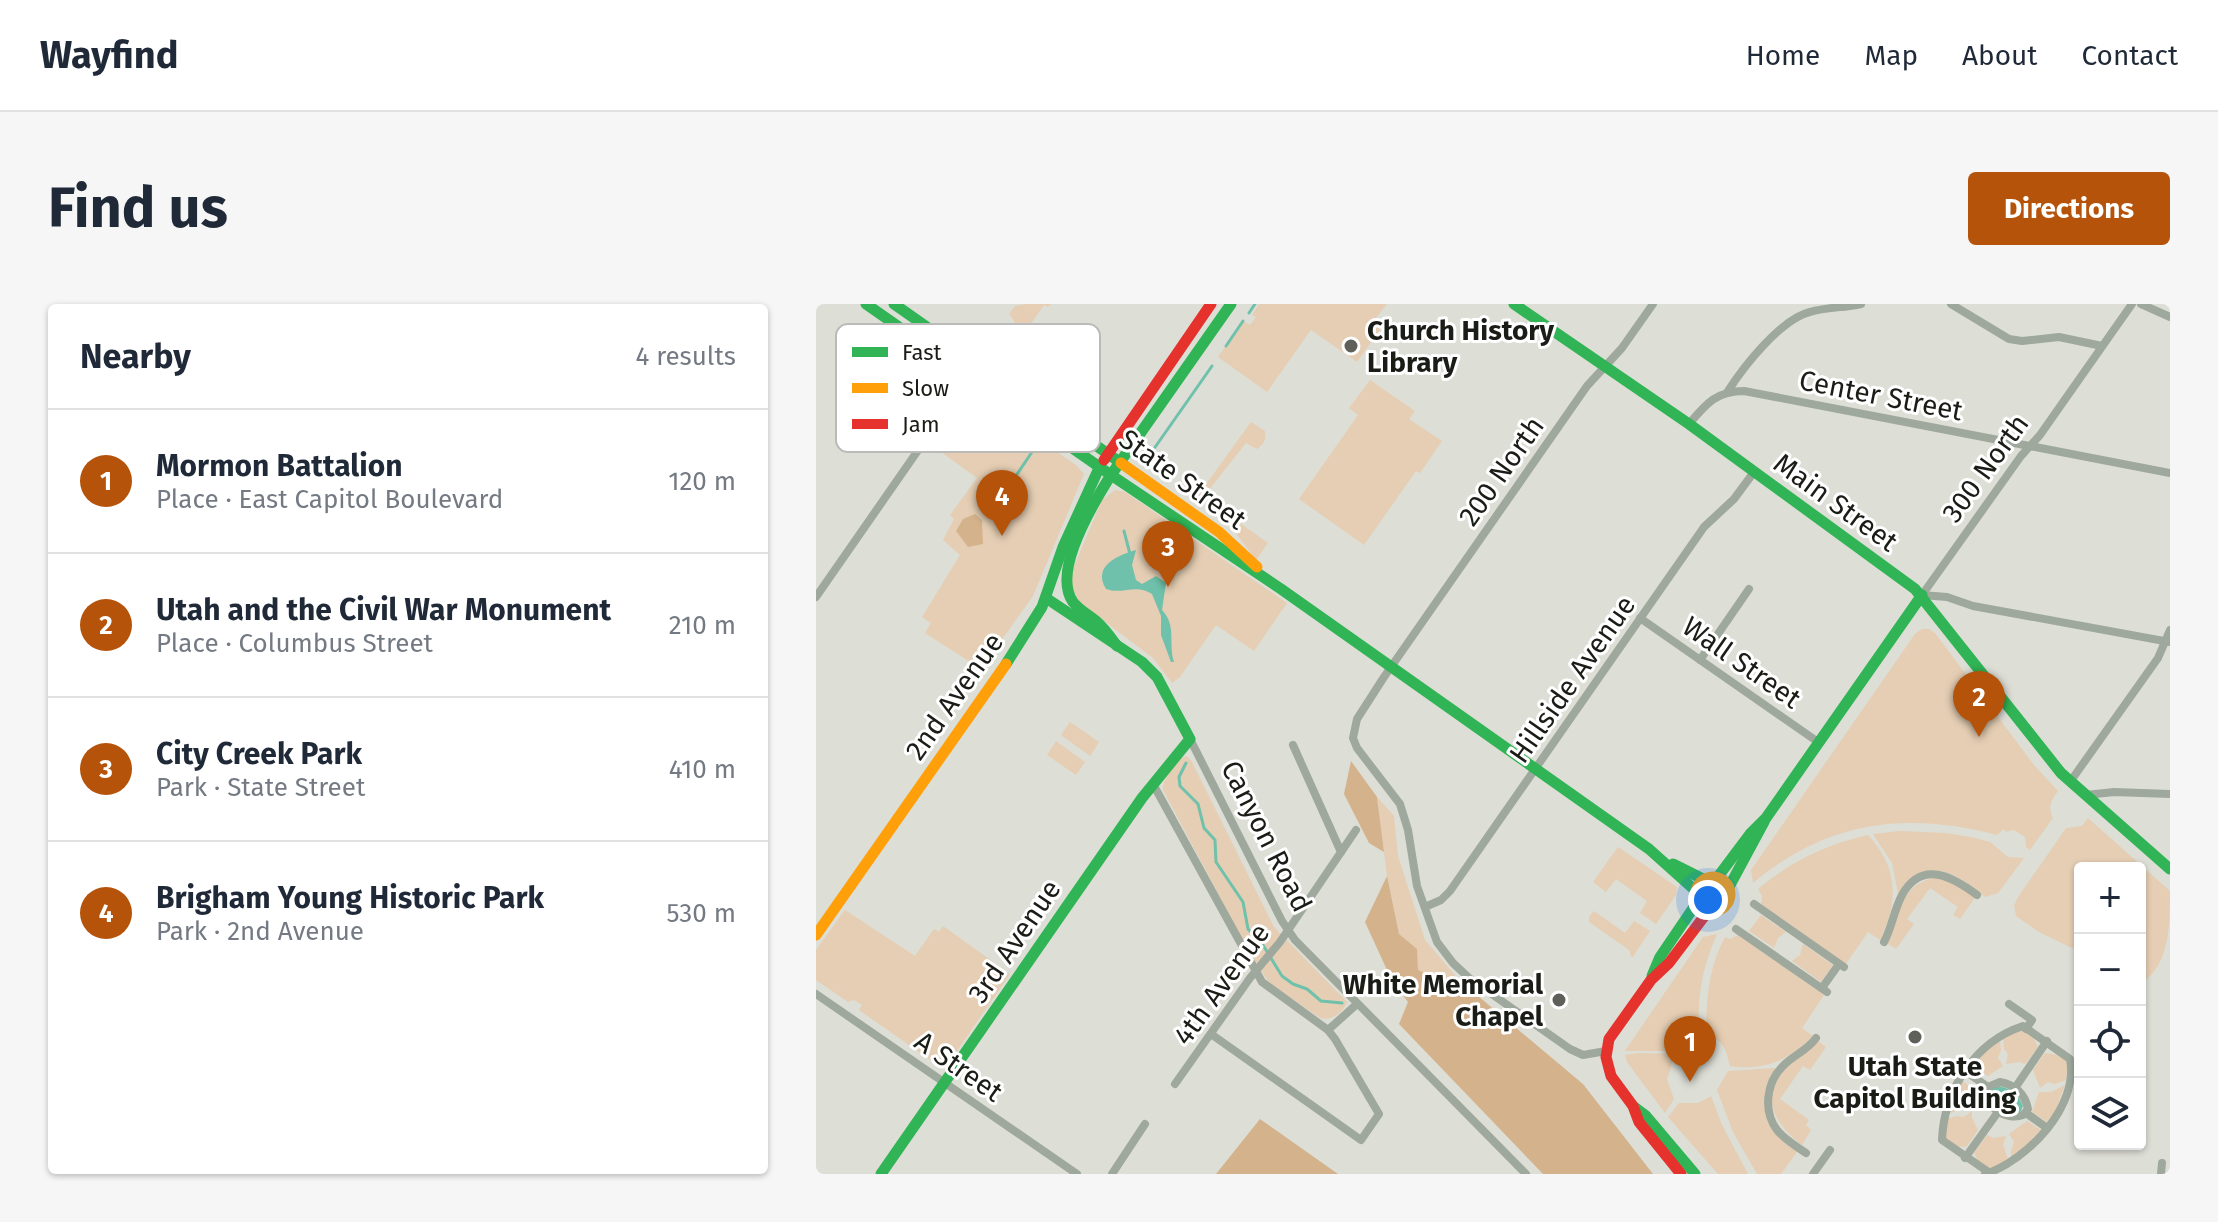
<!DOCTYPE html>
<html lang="en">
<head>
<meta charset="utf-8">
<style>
  body { margin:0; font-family:"Fira Sans",sans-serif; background:#f6f6f7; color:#1f2937 }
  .controls { position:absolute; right:24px; bottom:24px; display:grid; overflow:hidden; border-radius:8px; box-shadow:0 2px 6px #0004 }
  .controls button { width:72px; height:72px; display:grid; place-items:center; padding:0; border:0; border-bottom:2px solid #e0e1e3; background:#fff; color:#1f2937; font:40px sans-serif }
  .you { position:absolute; left:892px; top:596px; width:28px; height:28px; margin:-20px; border:6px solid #fff; border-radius:50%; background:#1a73e8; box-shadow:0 0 0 12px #1a73e833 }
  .badge { display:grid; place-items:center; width:52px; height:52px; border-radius:50%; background:#b45309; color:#fff; font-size:26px; font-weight:700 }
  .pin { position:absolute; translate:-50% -66px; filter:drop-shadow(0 2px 4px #0008) }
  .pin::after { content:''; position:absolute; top:42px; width:28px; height:24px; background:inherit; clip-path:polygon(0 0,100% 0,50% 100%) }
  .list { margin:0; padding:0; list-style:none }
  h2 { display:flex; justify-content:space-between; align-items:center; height:104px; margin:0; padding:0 32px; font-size:34px }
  h2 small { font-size:26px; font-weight:400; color:#747a83 }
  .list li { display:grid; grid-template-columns:52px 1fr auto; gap:24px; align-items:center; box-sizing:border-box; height:144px; padding:0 32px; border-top:2px solid #e0e1e3 }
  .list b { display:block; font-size:30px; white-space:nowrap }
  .list p { margin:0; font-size:26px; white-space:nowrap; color:#747a83 }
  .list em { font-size:26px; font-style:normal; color:#747a83 }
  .icon { flex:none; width:44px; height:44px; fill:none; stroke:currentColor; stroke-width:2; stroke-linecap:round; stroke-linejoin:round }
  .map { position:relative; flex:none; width:1354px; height:870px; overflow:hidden; border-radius:8px }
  header { display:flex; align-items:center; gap:48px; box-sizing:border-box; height:112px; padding:0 40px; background:#fff; border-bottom:2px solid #e0e1e3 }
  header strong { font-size:38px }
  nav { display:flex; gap:44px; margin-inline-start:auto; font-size:28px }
  .intro { display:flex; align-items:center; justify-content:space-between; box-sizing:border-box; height:192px; padding:0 48px }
  h1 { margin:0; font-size:56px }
  .button { padding:20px 36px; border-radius:8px; background:#b45309; color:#fff; font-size:28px; font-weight:700 }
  main { display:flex; gap:48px; padding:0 48px }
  aside { flex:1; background:#fff; border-radius:8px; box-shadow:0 2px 6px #0004 }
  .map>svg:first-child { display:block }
  .green { fill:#e5ceb3 }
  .forest { fill:#d4b38c }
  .water { fill:#6fc1ab }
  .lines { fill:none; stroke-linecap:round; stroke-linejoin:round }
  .stream { stroke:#6fc1ab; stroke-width:3 }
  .street { stroke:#9ea89c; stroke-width:8 }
  .fast { stroke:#30b455; stroke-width:11 }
  .slow { stroke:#ff9f0a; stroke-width:11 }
  .jam { stroke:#e5322d; stroke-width:11 }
  .poi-dot { fill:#5e6059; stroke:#fff; stroke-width:3 }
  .labels { text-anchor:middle; stroke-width:6; stroke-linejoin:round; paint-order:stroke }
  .poi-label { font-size:28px; font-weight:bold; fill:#1a1c16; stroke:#fff; text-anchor:start }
  .street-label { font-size:28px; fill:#1a1c16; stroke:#fff }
  .key { fill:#fff; stroke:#babbb9; stroke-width:2 }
  .key-label { font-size:22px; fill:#1a1c16 }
</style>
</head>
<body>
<header>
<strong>Wayfind</strong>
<nav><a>Home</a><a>Map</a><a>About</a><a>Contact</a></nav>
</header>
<div class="intro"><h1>Find us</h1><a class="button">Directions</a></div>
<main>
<aside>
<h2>Nearby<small>4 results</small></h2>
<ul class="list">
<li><span class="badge">1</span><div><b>Mormon Battalion</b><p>Place · East Capitol Boulevard</p></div><em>120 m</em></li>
<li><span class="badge">2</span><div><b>Utah and the Civil War Monument</b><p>Place · Columbus Street</p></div><em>210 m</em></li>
<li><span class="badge">3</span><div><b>City Creek Park</b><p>Park · State Street</p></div><em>410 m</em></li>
<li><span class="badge">4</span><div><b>Brigham Young Historic Park</b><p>Park · 2nd Avenue</p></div><em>530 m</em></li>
</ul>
</aside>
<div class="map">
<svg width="1354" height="870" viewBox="0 0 1354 870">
  <rect width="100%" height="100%" fill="#ddded6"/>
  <!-- green -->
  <g class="green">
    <path d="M211,0H235L232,3L228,1L193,51L205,60L203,63L189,54C196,35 210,31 193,10L199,2Z"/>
    <path d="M443,0H571L560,14L568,20L541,58L495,26L451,88L402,53L427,17L434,21L440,13L436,11Z"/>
    <path d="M554,76L599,107L593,115L626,137L604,169L600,167L548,241L483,195L542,111L533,104Z"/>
    <path d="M162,94L260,161L268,170L217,292L165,365L109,329L115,319L106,313L144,251L127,236L138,215L134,211L161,174L125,148Z"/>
    <path d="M435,118L449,127C450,136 448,140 441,145L430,139L384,197L380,194Z"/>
    <path d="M299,186L309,188L471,299L438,347L400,321L364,373L356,379L337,354L263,298L255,281L256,267L286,196Z"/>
    <path d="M404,205L452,239L440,256L411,217L401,209Z"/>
    <path d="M1106,325H1113L1119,329L1218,461L1242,487C1234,498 1232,503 1237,514L1214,546L1210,543L1209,533L1198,526L1190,528L1188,525L1181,531C1089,507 1011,517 937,579L935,566L1099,330Z"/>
    <path d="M254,418L283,438L274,452L245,431Z"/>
    <path d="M240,437L269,458L260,471L231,451Z"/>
    <path d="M370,452L375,456L458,623L531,698C527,709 515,717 504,714L453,679L430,642L347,486C346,475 360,456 370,452Z"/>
    <path d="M561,493L578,512L582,552L609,636L643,676L636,688L624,676L602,666L600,645L583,630L571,572Z"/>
    <path d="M1272,514L1354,587C1354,621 1354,662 1324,680V564H1264V648L1223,628L1200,612L1198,602L1202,593L1250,524L1266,522Z"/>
    <path d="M1084,527L1130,529L1155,533L1174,538L1192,553L1208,554L1182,589L1169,593C1137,566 1114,553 1082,589L1076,559L1057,530Z"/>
    <path d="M1052,531C1082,563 1083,597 1064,636L1052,628L1030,660L945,600L946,592L942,585C976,557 1009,541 1052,531Z"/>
    <path d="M802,543L861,583L860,591L840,620L824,609L831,597L800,575L790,588L777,578Z"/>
    <path d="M1125,572L1156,590L1158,595L1144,615L1137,611L1142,603L1114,584L1091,615L1098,620L1080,645L1071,639C1088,605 1082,580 1125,572Z"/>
    <path d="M29,606L99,652L118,625L123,628L127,622L194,670L130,763L126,764L43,706L46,701L38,696L32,698L0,676V646Z"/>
    <path d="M778,607L809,629L818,617L834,627L816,654L813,646L773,618V613Z"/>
    <path d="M945,611L970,628L962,634L958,644L933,627Z"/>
    <path d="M901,630C886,663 880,697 884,733L872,738L861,747H809L887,633Z"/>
    <path d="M922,631L1008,691L986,724L997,732C974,756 947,767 914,762C910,747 909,736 890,732C890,698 892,664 909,633L914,635Z"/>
    <path d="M987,640L1017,661L1005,678L976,657L984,651Z"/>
    <path d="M1206,725L1216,731L1222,743L1209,760L1203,758L1190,760L1192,750L1188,745L1187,733Z"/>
    <path d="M1184,736L1185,746L1182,754L1187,762L1172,772L1158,762L1167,750Z"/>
    <path d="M1002,737L1010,743L994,766L987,762L964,795L993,816L990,821L995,826L986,841C960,822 943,794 968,766C978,755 992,748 1002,737Z"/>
    <path d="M822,749L859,750L851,775L858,795L849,809L811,758L809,751Z"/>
    <path d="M1229,749L1242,751L1252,757L1250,776L1239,780L1232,778L1224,784L1217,766Z"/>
    <path d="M959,764C937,807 955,814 981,848L965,870H941L917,828L901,786L912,767Z"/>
    <path d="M1146,777L1162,788L1161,791L1166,789L1169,800L1159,804V796L1155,804L1147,803L1131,811Z"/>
    <path d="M1249,781L1239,808L1231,818L1216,808L1223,788H1235Z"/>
    <path d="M895,792L906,821L932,870H902L852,813L863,799H882Z"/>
    <path d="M1156,807V814L1162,826L1150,843L1138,842L1128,835L1130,815L1141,812L1148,813Z"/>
    <path d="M1211,817L1225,826L1195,857V847L1198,838L1193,830Z"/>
    <path d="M1171,831L1178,834L1190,832L1187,840L1193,859L1174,867L1164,860L1158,849Z"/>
  </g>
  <!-- forest -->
  <g class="forest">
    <path d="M159,210L166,216L167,240L152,243L140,227L147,215Z"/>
    <path d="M535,457L561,493L568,548L553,539L528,490Z"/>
    <path d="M571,572L583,630L601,645L602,666L624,676L636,688L643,676L767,780L837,870H727L583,720L592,698L576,677L549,618Z"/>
    <path d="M444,815L522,870H400Z"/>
  </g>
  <!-- water -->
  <g class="water">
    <path d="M320,246L316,261L320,276L326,280L340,272L350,279L346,306C361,322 352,339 358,358H355L345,331V312L336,290C320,279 307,291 290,285C276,262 302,251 320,246Z"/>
    <path d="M1182,782C1194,784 1202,790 1207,802L1204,809C1187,808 1176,802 1175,785Z"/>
  </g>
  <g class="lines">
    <!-- stream -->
    <g class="stream">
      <path d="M433,9L439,0"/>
      <path d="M410,42L427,17"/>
      <path d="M335,149L396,62"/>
      <path d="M191,216L187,191L216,148"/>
      <path d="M308,227L314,250"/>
      <path d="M370,459L363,473L364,482L382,500L388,524L399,536L400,558L427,598L432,625L445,638L466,672L477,680L491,685L505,697L526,699"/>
    </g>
    <!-- street -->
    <g class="street">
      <path d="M1135,0L1193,35L1206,37L1243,33L1286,42"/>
      <path d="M1325,0L1354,13"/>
      <path d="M912,87C928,62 965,15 994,8C1010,3 1028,4 1045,0"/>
      <path d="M873,120C890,100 900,87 928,87L1354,169"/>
      <path d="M1106,291L1205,152L1224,131L1316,0"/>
      <path d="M1106,291L1131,293L1157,302L1354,338"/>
      <path d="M0,293L153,73"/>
      <path d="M824,314L1002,438"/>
      <path d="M884,356L933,285"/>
      <path d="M374,435L466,617L479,636L710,870"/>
      <path d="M477,441L525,548"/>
      <path d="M1254,478L1342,354L1354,326"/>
      <path d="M337,480L446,678L512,726L519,735L563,810L545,836L395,730"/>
      <path d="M1270,491L1298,488L1354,490"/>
      <path d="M938,600L1028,663"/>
      <path d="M609,603L625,596L634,587L888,223L918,195L938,168"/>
      <path d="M920,625L1011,688"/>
      <path d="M1068,638C1076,623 1078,606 1086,591C1106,555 1137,573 1161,591"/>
      <path d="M1006,684L1023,660"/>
      <path d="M0,690L261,870"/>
      <path d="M1193,700L1216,716L1210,725"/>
      <path d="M512,726L541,700"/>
      <path d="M790,747L767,751L754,745L653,674L637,659L621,638L601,582L592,526L584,500L541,444L537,434L541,415L568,373L771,82L806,44L837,0"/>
      <path d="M1142,762L1172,783"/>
      <path d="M1184,778C1199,781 1209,790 1212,805L1207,811C1190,817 1166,803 1172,783Z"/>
      <path d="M359,780L434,674L464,638L540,526"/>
      <path d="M1199,784L1231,737"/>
      <path d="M1210,809L1231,824"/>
      <path d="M990,849C981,843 968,835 961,826C947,807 950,779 967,762C977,751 991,747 1000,734"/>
      <path d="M1149,854L1182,808"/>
      <path d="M296,870L329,820"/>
      <path d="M997,870L1014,846"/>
      <path d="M1169,870L1171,867L1126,836C1128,787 1158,738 1207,722L1254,755C1263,803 1212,855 1170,870"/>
      <path d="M1345,870L1346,859"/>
    </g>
    <!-- fast -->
    <g class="fast">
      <path d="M50,0L295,171L415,0"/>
      <path d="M78,0L305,159"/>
      <path d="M698,0L873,120L1099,285L1245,469L1354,565"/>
      <path d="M301,342C295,334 289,325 281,318C273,311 263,306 257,298C235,267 278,198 295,171L465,285L833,545L881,588"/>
      <path d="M190,360L226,303L247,243L284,162"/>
      <path d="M857,560L889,576"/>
      <path d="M901,574L934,530L950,514L1106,291"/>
      <path d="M913,583L948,518"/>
      <path d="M836,672L844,653L882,597"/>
      <path d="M818,803L830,812L879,870"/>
      <path d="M65,870L326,494L374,435L341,373L326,358L230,294"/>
    </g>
    <!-- slow -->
    <g class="slow">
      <path d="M305,159L403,228L441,263"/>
      <circle cx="897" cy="590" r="17"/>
      <path d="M0,631L190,360"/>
    </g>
    <!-- jam -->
    <g class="jam">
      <path d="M288,156L395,0"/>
      <path d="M865,870L823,818L817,802L795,772L790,753L793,735L835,676L853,659L893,606"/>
    </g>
  </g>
  <!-- markers -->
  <g class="poi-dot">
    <circle cx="535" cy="42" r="8"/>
    <circle cx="743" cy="696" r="8"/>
    <circle cx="1099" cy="733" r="8"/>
  </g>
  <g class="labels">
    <!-- poi labels -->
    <g class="poi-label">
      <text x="551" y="36">Church History<tspan x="551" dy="32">Library</tspan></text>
      <text x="727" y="690" text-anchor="end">White Memorial<tspan x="727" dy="32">Chapel</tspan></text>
      <text x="1099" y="772" text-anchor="middle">Utah State<tspan x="1099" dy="32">Capitol Building</tspan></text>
    </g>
    <!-- street labels -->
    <g class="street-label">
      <text transform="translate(1065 91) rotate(11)" y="10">Center Street</text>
      <text transform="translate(1169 164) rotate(-54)" y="10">300 North</text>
      <text transform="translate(685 167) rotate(-55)" y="10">200 North</text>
      <text transform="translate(367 175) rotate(36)" y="10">State Street</text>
      <text transform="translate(1020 198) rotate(36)" y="10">Main Street</text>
      <text transform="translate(926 358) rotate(35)" y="10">Wall Street</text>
      <text transform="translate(756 375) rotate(-55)" y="10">Hillside Avenue</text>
      <text transform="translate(138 392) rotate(-55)" y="10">2nd Avenue</text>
      <text transform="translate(451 532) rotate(63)" y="10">Canyon Road</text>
      <text transform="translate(198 637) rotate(-56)" y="10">3rd Avenue</text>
      <text transform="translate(405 680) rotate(-54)" y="10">4th Avenue</text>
      <text transform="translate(143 762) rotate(35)" y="10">A Street</text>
    </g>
  </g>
  <!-- legend -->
  <rect x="20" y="20" width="264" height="128" rx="12" class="key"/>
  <rect x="36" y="43" width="36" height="10" fill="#30b455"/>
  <rect x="36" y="79" width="36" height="10" fill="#ff9f0a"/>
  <rect x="36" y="115" width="36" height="10" fill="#e5322d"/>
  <g class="key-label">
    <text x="86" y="56">Fast</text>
    <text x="86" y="92">Slow</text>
    <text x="86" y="128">Jam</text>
  </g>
</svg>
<div class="controls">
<button>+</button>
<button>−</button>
<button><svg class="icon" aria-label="locate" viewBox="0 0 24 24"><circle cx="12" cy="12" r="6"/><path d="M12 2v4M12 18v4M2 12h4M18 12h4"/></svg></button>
<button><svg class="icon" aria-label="layers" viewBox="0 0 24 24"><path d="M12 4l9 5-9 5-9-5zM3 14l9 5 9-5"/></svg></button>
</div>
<div class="you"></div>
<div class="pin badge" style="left:874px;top:778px">1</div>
<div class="pin badge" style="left:1163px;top:433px">2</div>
<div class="pin badge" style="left:352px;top:283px">3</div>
<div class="pin badge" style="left:186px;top:232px">4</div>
</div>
</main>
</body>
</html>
